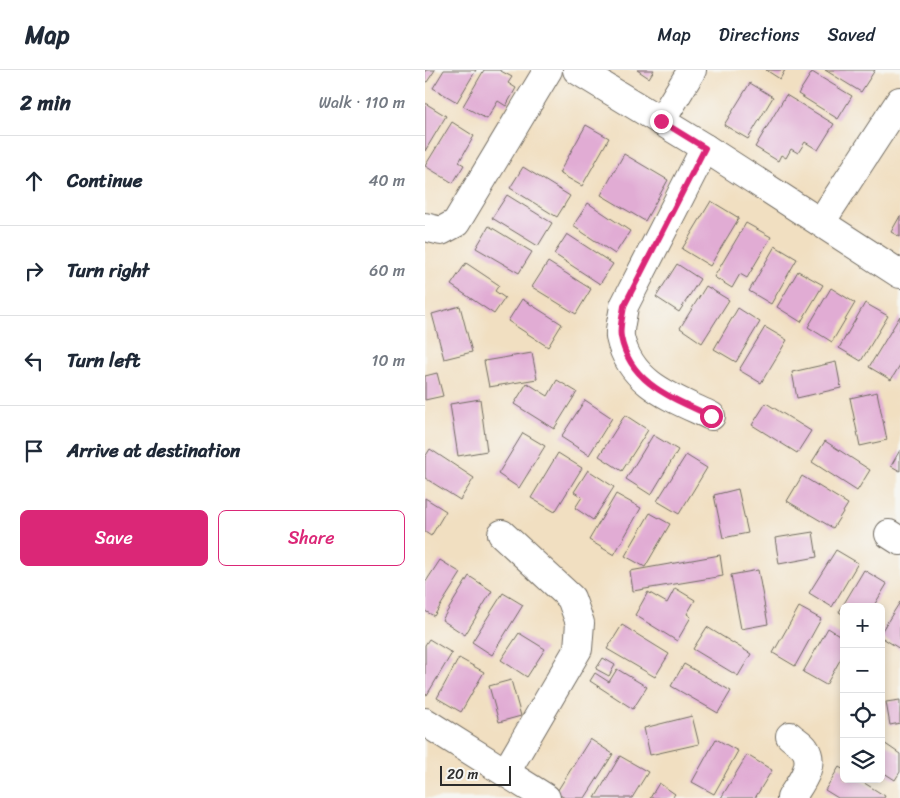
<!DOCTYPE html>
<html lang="en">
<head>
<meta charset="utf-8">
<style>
  body { margin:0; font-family:Sriracha,sans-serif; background:#f6f6f7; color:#1f2937 }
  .controls { position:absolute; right:15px; bottom:15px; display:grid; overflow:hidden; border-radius:8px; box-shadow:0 2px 8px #0003 }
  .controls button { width:45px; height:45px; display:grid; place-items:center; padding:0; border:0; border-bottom:1px solid #e0e1e3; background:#fff; color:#1f2937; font:25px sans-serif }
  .scale { position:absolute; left:15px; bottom:12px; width:71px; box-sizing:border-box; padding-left:5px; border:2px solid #2b2b2b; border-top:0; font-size:14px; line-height:18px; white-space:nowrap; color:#2b2b2b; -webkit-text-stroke:4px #f6f6f2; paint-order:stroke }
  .stop { position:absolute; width:15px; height:15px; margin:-11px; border:4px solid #db2777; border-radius:50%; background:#fff }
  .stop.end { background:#db2777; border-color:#fff; box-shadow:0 1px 5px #0008 }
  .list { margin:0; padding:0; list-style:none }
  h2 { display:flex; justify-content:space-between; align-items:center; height:65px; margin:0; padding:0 20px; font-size:21px }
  h2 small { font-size:16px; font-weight:400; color:#747a83 }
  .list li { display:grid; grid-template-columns:32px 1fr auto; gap:15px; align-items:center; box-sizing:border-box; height:90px; padding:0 20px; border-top:1px solid #e0e1e3 }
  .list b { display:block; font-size:19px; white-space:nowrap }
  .list em { font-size:16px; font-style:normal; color:#747a83 }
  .actions { display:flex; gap:10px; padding:15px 20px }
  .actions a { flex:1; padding:11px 0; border:1px solid #db2777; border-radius:8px; text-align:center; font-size:18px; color:#db2777 }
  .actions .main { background:#db2777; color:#fff }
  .icon { flex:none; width:28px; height:28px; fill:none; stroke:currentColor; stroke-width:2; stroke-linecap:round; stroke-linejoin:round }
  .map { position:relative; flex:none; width:475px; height:728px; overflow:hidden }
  header { display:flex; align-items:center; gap:30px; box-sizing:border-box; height:70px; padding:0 25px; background:#fff; border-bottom:1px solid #e0e1e3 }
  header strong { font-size:24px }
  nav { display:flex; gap:28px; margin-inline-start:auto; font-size:18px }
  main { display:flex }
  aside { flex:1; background:#fff }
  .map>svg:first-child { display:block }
  .building { fill:#e1acd4 }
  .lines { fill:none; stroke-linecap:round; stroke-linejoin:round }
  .minor-casing { stroke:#706a60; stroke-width:30 }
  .minor { stroke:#fff; stroke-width:28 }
  .route { stroke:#db2777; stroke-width:6 }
</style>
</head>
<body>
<header>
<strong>Map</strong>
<nav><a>Map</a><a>Directions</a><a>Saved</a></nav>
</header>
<main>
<aside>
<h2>2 min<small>Walk · 110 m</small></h2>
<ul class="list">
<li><svg class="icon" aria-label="ahead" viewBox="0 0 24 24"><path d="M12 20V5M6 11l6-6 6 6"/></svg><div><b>Continue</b></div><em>40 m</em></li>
<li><svg class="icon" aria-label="right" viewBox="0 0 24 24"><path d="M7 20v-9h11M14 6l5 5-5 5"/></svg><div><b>Turn right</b></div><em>60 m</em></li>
<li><svg class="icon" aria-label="left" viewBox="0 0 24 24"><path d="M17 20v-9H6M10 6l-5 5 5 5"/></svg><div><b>Turn left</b></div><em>10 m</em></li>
<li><svg class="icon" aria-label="arrive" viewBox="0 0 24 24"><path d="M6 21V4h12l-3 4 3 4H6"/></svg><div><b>Arrive at destination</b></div></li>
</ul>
<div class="actions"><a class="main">Save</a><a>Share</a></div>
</aside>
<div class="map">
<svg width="475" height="728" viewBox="0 0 475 728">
  <rect width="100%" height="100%" fill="#f6f6f2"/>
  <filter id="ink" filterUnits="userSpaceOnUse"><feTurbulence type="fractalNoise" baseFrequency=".02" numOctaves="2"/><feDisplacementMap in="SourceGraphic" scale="10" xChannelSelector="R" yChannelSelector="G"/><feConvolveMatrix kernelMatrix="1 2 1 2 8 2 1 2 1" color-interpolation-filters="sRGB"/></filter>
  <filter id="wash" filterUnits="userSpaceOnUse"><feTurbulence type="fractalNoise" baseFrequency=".0096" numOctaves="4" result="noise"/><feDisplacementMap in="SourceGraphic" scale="20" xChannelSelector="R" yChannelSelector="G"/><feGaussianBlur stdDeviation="1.12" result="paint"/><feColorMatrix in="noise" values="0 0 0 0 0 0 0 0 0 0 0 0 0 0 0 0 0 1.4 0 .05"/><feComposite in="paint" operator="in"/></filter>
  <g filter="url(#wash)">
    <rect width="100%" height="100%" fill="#f1dfc1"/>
    <g id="blocks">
      <!-- building -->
      <g class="building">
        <path d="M0,0H10L2,12L0,11Z"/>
        <path d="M19,0H51L32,32L8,18Z"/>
        <path d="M59,0H74L87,7L83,13L91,18L81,36L73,31L62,49L38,36Z"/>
        <path d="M212,0H229L224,8Z"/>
        <path d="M341,0H360L355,9Z"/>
        <path d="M400,0H450L436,22Z"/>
        <path d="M387,2L427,26L413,49L373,24Z"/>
        <path d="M325,13L348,27L323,69L299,55Z"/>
        <path d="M361,25L409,54L393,80L380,72L373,83L366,79L361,88L356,85L353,91L330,77Z"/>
        <path d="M0,33L21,46L0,81Z"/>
        <path d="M27,52L49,66L34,92L39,95L28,113L0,96Z"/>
        <path d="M161,55L184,68L157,116L134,103Z"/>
        <path d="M199,84L243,110L220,151L176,125Z"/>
        <path d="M98,97L145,126L132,147L85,118Z"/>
        <path d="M82,125L127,153L113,176L67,148Z"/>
        <path d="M286,131L314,148L285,196L257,179Z"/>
        <path d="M163,133L205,161L190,184L148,156Z"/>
        <path d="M475,146V167L466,162Z"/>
        <path d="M321,153L346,167L322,208L315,204L307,218L289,207Z"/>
        <path d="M64,156L107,182L94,203L51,178Z"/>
        <path d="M142,164L188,194L175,214L129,184Z"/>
        <path d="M350,176L372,189L346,234L324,221Z"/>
        <path d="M123,192L166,219L151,244L107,217Z"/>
        <path d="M41,193L74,215L70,221L80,228L69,244L26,215Z"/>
        <path d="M252,194L275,209L254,242L231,227Z"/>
        <path d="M373,201L398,215L376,252L352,237Z"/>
        <path d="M281,216L304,230L277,273L255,258Z"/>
        <path d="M406,218L430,233L407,272L383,257Z"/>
        <path d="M97,229L137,254L123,277L83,251Z"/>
        <path d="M440,233L463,246L436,291L414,278Z"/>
        <path d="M35,236L47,282L19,289L7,244Z"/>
        <path d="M313,238L335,252L311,292L289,279Z"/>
        <path d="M475,246V295L466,310L444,297Z"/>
        <path d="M340,257L362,270L336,313L314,300Z"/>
        <path d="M107,283L112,309L64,317L59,291Z"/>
        <path d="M411,292L416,318L372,328L367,302Z"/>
        <path d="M12,303L18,326L0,330V306Z"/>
        <path d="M132,310L152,322L129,359L89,334L102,313L123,326Z"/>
        <path d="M452,322L462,370L435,376L425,328Z"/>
        <path d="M55,329L62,381L33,386L25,334Z"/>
        <path d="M160,330L187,348L164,385L136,367Z"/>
        <path d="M341,333L386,361L372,383L327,355Z"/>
        <path d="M200,345L223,360L197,401L174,386Z"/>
        <path d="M98,363L120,376L94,418L73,404Z"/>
        <path d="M228,365L253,380L226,425L201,409Z"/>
        <path d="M400,371L445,400L432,421L387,392Z"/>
        <path d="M5,379L49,408L35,430L0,408V387Z"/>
        <path d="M475,380V401L466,396Z"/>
        <path d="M133,383L157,398L130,442L106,428Z"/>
        <path d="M261,385L282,398L254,444L232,431Z"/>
        <path d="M163,400L189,417L168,450L150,438L157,427L149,422Z"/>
        <path d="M377,406L423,434L408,458L362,431Z"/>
        <path d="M313,419L323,463L298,468L289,425Z"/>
        <path d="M191,424L216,438L189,485L164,470Z"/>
        <path d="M0,428L21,441L6,466L0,462Z"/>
        <path d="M225,443L245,454L220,497L200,486Z"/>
        <path d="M388,462L392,487L354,494L350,468Z"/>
        <path d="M411,480L433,493L407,537L384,523Z"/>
        <path d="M295,485L298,506L208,521L205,501Z"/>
        <path d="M15,490L36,503L9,546L0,541V513Z"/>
        <path d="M333,500L343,554L316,559L306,505Z"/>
        <path d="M439,500L462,514L448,537H419V545L414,542Z"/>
        <path d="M44,506L67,521L40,565L17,550Z"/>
        <path d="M250,518L270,530L262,544L266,547L252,571L210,545L223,522L242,533Z"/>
        <path d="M78,523L98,535L67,585L47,572Z"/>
        <path d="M475,532V579L456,567V562Z"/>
        <path d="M374,537L396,549L370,596L348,583Z"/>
        <path d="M197,555L244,584L230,607L182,579Z"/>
        <path d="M282,557L326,584L313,606L268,579Z"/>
        <path d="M403,558L419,568V583L401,615L378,602Z"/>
        <path d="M94,563L120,579L102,607L76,590Z"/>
        <path d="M4,569L27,583L2,625L0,624V575Z"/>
        <path d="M34,588L59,602L36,642L12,628Z"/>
        <path d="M178,588L190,595L184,606L171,599Z"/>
        <path d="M259,594L306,621L293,643L246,616Z"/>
        <path d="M192,599L222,617L208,639L165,611L170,603L184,612Z"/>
        <path d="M86,610L96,646L74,652L64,616Z"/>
        <path d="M475,630V653L465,655L461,632Z"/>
        <path d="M267,646L274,674L225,685L219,658Z"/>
        <path d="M165,669L188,684L160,728H140L131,723Z"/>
        <path d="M291,669L313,681L289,724L267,712Z"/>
        <path d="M456,671L475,684V702L470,710L456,701Z"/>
        <path d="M322,685L347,700L330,728H296Z"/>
        <path d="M195,686L223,702L207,728H170Z"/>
        <path d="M414,697L419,700V709H433L460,726L459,728H413L400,720Z"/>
        <path d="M234,713L250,724L247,728H225Z"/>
      </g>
    </g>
  </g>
  <g filter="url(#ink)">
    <use href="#blocks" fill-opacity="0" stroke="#706a60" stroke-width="1"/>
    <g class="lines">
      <defs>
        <g id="minor">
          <path d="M152,0L280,78L475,204"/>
          <path d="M236,51L267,0"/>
          <path d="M280,78L199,236C198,245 194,258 195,267C205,314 248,328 286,346"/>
          <path d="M396,152L475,31"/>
          <path d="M0,157L16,161L31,153L123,0"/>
          <path d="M77,464L146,528L155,553L153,579L81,702"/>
          <path d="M464,464L475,471"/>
          <path d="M0,652L121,728"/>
          <path d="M365,666C369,670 377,674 380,679C391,695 374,715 366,728"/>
        </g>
      </defs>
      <!-- minor casing -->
      <use href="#minor" class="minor-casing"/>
      <!-- minor -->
      <use href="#minor" class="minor"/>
    </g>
  </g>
  <g class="lines" filter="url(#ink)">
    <!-- route -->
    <path class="route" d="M236,51L280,78L199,236C198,245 194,258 196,267C205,314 248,328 286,346"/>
  </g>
</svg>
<div class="controls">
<button>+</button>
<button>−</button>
<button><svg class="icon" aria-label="locate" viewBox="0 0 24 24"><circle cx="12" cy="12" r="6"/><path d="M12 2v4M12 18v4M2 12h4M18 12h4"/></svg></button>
<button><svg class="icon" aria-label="layers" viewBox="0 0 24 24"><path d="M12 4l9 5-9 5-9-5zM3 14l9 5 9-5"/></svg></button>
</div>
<div class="scale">20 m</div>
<div class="stop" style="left:286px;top:346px"></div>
<div class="stop end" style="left:236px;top:51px"></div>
</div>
</main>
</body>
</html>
